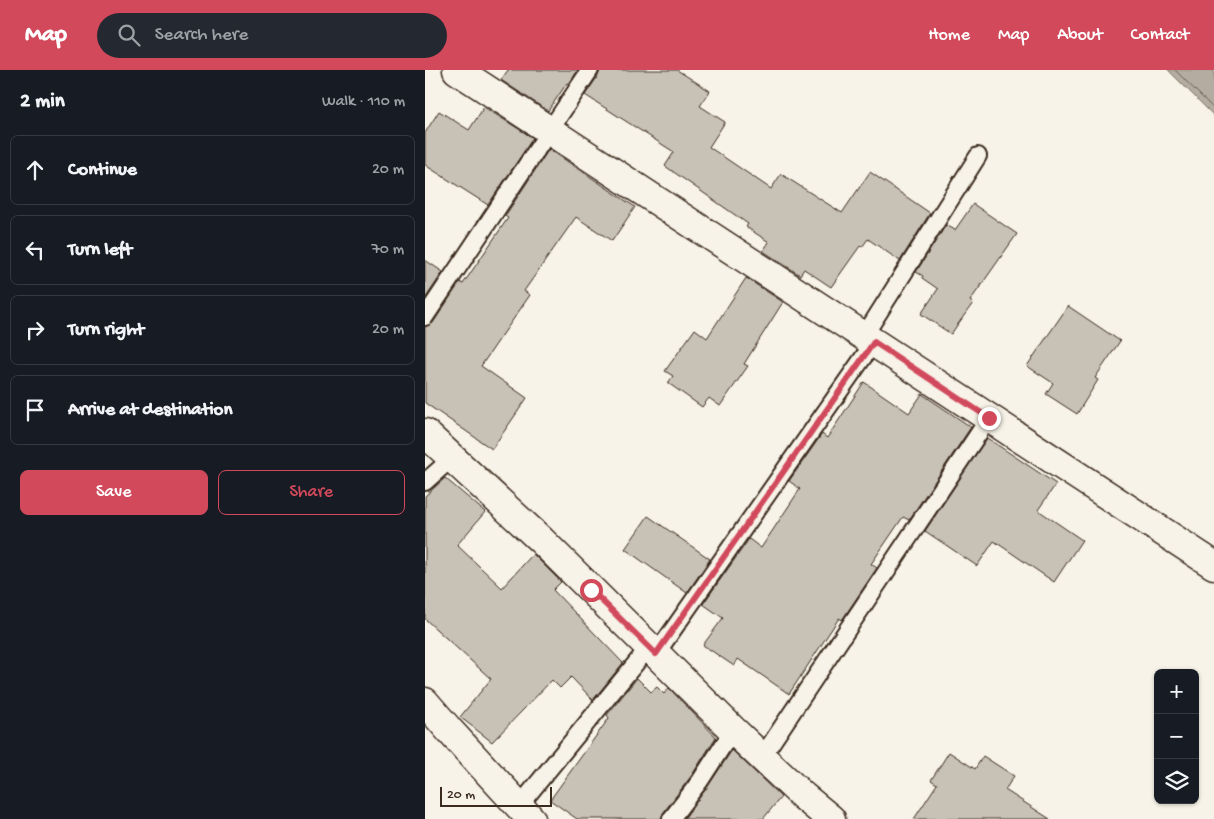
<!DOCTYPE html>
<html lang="en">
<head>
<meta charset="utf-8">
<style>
  body { margin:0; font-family:"Gochi Hand",sans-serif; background:#242831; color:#f1f3f6 }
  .controls { position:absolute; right:15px; bottom:15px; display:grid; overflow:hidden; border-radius:8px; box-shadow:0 1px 4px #0004 }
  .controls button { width:45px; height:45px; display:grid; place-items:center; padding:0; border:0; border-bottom:1px solid #363941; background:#171b24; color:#f1f3f6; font:25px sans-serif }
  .scale { position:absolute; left:15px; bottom:12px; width:112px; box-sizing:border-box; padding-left:5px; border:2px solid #3b2a1e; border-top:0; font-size:14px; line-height:18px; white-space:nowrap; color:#3b2a1e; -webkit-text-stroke:4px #f7f3e8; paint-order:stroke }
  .stop { position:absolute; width:15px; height:15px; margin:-11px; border:4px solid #d1495b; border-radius:50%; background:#fff }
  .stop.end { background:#d1495b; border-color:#fff; box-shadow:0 1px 5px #0008 }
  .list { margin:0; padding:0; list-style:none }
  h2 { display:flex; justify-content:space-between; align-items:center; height:65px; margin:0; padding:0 20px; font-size:21px }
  h2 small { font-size:16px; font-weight:400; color:#9ea1a6 }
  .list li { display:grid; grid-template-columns:32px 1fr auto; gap:15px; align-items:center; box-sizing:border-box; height:70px; margin:0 10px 10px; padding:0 10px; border:1px solid #363941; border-radius:8px }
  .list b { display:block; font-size:19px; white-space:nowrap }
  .list em { font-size:16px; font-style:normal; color:#9ea1a6 }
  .actions { display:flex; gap:10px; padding:15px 20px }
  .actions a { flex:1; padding:11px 0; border:1px solid #d1495b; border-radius:8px; text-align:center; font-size:18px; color:#d1495b }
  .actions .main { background:#d1495b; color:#fff }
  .icon { flex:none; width:28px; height:28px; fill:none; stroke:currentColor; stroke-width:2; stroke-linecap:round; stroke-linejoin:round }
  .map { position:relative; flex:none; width:789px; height:749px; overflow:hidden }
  header { display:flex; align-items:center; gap:30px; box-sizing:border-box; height:70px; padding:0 25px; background:#d1495b; color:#fff }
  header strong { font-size:24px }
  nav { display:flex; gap:28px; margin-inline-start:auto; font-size:18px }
  .search { width:350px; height:45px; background:#242831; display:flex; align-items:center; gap:12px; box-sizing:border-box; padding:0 18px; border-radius:28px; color:#9ea1a6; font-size:19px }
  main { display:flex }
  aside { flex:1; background:#171b24 }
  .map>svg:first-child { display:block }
  .water { fill:#b4aca0; stroke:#84786c }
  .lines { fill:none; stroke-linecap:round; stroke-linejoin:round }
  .shore { stroke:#6b5e52; stroke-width:1 }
  .building { fill:#c8c1b6; stroke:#3b2a1e }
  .lane-casing { stroke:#3b2a1e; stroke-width:20 }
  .street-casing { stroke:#3b2a1e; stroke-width:31 }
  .lane { stroke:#f7f3e8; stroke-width:16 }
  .street { stroke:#f7f3e8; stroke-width:28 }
  .route { stroke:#d1495b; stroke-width:6 }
</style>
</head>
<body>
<header>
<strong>Map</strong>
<div class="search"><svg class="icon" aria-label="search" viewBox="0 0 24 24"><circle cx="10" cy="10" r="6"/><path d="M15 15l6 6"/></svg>Search here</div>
<nav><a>Home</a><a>Map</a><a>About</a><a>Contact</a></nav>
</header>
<main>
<aside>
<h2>2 min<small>Walk · 110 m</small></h2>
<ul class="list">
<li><svg class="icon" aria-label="ahead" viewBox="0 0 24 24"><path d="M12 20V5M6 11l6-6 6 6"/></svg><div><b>Continue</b></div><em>20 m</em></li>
<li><svg class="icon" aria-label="left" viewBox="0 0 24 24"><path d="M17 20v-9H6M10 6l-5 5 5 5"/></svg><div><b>Turn left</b></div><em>70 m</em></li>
<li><svg class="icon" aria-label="right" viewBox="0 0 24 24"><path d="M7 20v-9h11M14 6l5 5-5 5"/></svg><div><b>Turn right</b></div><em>20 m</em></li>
<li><svg class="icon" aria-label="arrive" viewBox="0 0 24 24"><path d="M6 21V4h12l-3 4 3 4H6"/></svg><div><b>Arrive at destination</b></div></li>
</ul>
<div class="actions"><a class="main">Save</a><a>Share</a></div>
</aside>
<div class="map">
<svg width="789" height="749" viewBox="0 0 789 749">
  <rect width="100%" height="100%" fill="#f7f3e8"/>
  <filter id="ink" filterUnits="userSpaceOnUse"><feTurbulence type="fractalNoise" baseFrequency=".02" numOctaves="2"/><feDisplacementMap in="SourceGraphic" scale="10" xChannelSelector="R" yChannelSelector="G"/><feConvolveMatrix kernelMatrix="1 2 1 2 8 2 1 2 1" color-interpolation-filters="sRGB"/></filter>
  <g filter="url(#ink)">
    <!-- water -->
    <path class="water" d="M743,0H789V46Z"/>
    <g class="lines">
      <!-- shore -->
      <path class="shore" d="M750,0L789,39"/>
    </g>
    <!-- building -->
    <g class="building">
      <path d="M83,0H153L144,14L142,13L123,41L76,10Z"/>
      <path d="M175,0H252L285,21L275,36L300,52L284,77L346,119L356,104L417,143L445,102L505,143L475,191L443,169L437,177L435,176L406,217L379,199L375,205L338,181L344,172L321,157L323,154L240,96L249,82L160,25L173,6Z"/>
      <path d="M59,37L108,68L63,135L0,95V63L14,41L44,60Z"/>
      <path d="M124,79L210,137L187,171L151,147L99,221L105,225L56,296L102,328L67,379L0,333V257L8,253L35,212L38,214L83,148L80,146Z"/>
      <path d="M548,134L592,164L545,231L548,233L526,264L496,244L513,219L497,208L498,206L491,202L521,155L530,160Z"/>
      <path d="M0,190L18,202L0,229Z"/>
      <path d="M321,208L358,232L319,294L323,296L295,336L284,328L277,337L243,313L248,306L240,301L270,259L282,268Z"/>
      <path d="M643,236L695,271L670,308L673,310L652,344L621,324L628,313L602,296Z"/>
      <path d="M439,312L484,343L497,324L546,357L484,450L478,447L446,494L452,498L417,550L414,548L364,624L313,589L309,596L278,575L298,548L278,534L324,469L336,478L375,419L364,411L397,364L402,368Z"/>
      <path d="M562,368L631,414L613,440L657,470L629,512L569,471L552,496L500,461Z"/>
      <path d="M20,408L60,442L32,475L77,518L108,484L136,512L128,520L198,593L168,630L146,607L135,618L127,610L67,672L35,647L66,609L0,549V426Z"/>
      <path d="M223,446L285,489L262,523L200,479Z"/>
      <path d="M212,608L226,622L232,617L239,624L244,618L291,667L267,705L238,743L236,749H152L125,730L184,648L182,645Z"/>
      <path d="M307,680L356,727L338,749H259L283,716Z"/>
      <path d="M524,682L550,699L558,686L589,706L580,720L625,749H489L512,714L506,710Z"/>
    </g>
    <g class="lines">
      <defs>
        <g id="lane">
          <path d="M0,247L165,0"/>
          <path d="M439,266L553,86"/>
          <path d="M0,412L27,388"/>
          <path d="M231,584L449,272"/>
          <path d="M337,687L564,348"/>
          <path d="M94,736L224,577"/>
          <path d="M246,749L275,711L308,660"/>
        </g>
        <g id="street">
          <path d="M32,0L789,495"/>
          <path d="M0,363L116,470L308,660L378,726L406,749"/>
          <path d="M0,632L25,661L106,749"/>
        </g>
      </defs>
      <!-- lane casing -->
      <use href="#lane" class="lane-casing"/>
      <!-- street casing -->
      <use href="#street" class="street-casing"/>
      <!-- lane -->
      <use href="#lane" class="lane"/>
      <!-- street -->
      <use href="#street" class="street"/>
    </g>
  </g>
  <g class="lines" filter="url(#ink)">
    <!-- route -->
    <path class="route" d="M166,520L231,584L449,272L564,348"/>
  </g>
</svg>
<div class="controls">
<button>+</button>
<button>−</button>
<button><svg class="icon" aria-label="layers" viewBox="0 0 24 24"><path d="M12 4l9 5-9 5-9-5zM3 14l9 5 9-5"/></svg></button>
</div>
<div class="scale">20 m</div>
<div class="stop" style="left:166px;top:520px"></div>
<div class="stop end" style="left:564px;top:348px"></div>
</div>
</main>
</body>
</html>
